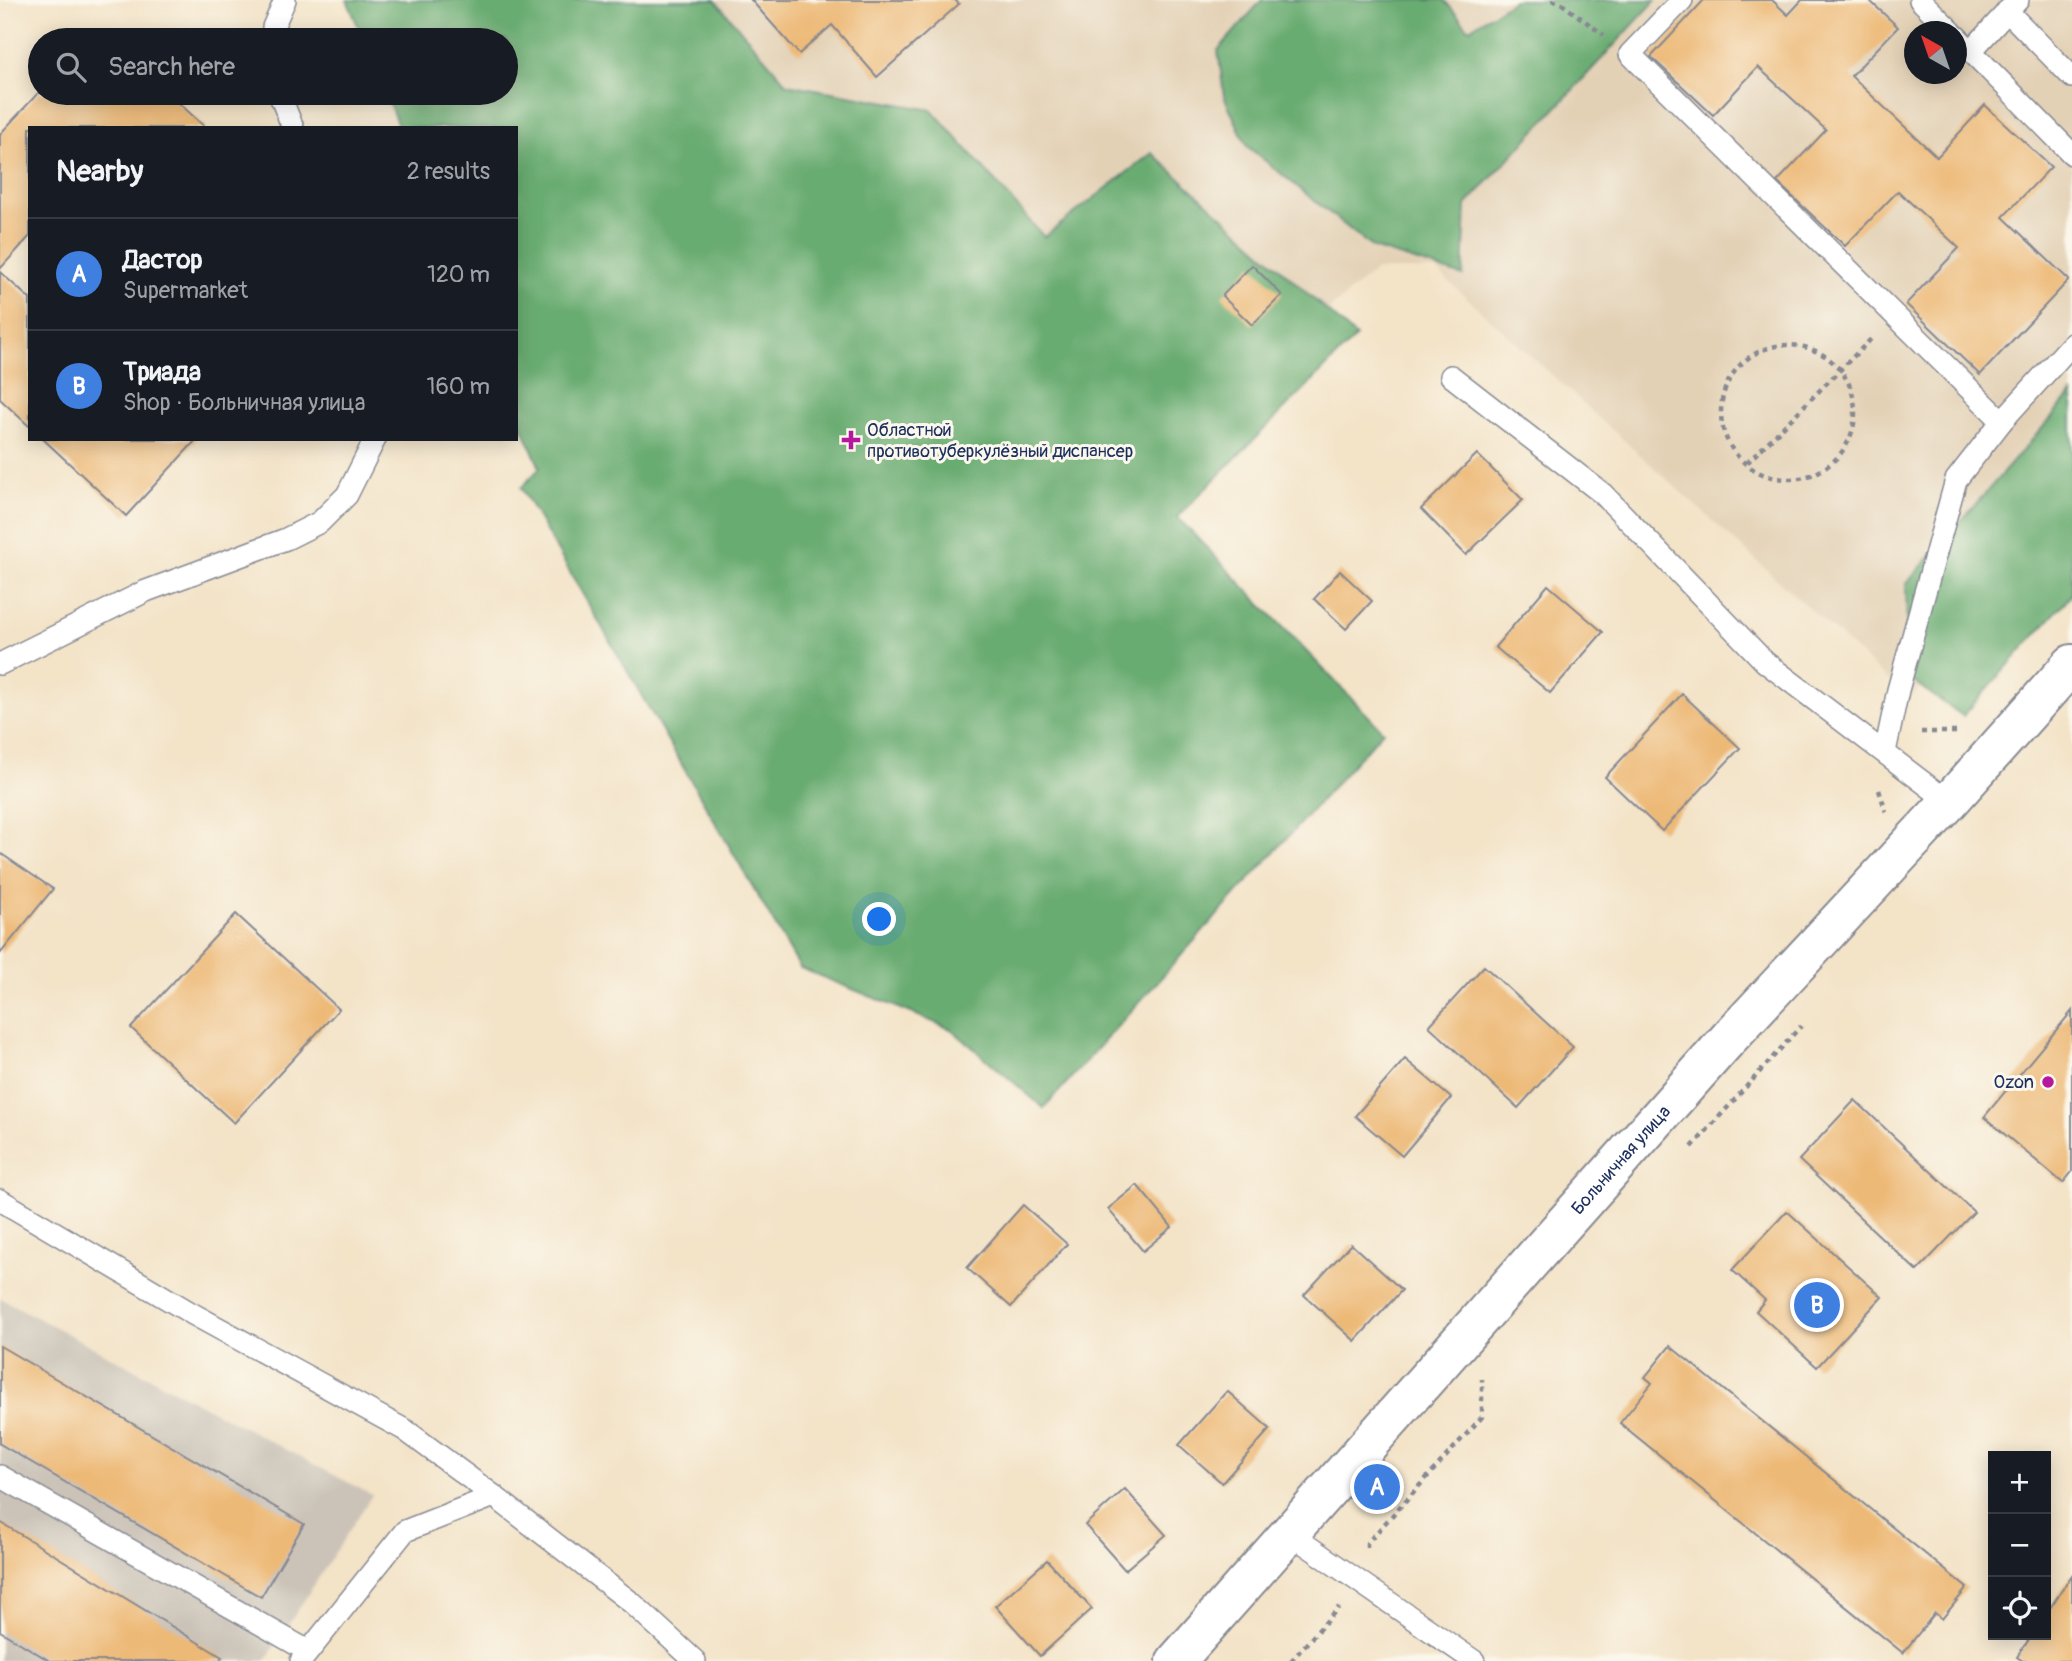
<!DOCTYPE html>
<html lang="en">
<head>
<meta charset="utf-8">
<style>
  body { margin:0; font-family:Pangolin,sans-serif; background:#242831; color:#f1f3f6 }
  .controls { position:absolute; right:21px; bottom:21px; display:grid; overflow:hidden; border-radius:0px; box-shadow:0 4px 18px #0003 }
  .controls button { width:63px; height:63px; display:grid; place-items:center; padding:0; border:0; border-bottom:2px solid #363941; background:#171b24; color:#f1f3f6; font:35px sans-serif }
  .compass { position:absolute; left:1904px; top:21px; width:63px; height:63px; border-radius:50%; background:#171b24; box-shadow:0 4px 18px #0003; rotate:320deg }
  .you { position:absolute; left:880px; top:920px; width:24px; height:24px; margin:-18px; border:5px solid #fff; border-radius:50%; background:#1a73e8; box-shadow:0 0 0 10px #1a73e833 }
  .badge { display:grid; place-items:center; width:46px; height:46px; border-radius:50%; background:#d93025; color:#fff; font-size:23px; font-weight:700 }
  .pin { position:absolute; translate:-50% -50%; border:4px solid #fff; box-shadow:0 2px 7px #0006 }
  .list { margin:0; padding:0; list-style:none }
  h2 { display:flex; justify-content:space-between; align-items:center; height:91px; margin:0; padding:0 28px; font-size:30px }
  h2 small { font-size:23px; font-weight:400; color:#9ea1a6 }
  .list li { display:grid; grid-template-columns:46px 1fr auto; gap:21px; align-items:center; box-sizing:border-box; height:112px; padding:0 28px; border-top:2px solid #363941 }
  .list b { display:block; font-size:26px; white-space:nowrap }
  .list p { margin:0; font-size:23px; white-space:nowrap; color:#9ea1a6 }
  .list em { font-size:23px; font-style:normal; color:#9ea1a6 }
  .icon { flex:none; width:38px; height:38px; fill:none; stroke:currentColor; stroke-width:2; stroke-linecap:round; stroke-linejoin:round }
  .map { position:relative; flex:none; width:2072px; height:1661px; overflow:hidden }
  .search { position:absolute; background:#171b24; box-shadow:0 4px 18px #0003; left:28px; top:28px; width:490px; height:77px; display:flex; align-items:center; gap:18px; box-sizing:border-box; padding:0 24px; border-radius:38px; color:#9ea1a6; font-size:26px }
  .panel { position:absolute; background:#171b24; box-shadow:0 4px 18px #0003; left:28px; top:126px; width:490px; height:315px; border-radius:0px }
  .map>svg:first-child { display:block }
  .built { fill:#e3d1b6; fill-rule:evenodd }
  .industrial { fill:#cbc3b8 }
  .forest { fill:#69ac71; stroke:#426e68; stroke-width:2 }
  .building { fill:#edb977 }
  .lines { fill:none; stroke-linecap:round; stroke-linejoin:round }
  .service-casing { stroke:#878992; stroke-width:24 }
  .tertiary-casing { stroke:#878992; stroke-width:42 }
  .path { stroke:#878992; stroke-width:4.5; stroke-dasharray:5 5; stroke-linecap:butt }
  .service { stroke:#fff; stroke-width:21 }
  .tertiary { stroke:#fff; stroke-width:38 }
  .poi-dot { fill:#b5179e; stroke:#fbf7ec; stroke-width:2.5 }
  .labels { text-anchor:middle; stroke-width:6; stroke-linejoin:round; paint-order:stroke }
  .poi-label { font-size:18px; fill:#1b2f5e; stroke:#fbf7ec; text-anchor:start }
  .street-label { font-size:18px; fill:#1b2f5e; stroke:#fbf7ec }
</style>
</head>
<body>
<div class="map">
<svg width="2072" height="1661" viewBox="0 0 2072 1661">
  <rect width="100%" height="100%" fill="#fbf7ec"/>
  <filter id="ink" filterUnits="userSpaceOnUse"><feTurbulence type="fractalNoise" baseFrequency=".0143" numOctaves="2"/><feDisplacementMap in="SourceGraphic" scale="14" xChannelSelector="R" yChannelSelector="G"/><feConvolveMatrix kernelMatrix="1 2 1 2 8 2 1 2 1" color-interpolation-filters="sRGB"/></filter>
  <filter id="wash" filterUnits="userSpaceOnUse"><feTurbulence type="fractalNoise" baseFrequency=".00686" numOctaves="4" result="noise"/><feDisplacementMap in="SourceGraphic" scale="28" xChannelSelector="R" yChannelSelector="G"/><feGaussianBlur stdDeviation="1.57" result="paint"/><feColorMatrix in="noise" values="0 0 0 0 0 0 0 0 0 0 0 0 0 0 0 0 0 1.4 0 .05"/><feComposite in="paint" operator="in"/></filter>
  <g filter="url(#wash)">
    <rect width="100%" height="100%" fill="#f3e3c7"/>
    <!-- built -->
    <path class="built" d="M347,0H2072V513L1909,699L1436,270H1376L715,825L521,488L540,468L516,412V128H399L385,93H506V40H364ZM1914,32H1956V74H1914Z"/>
    <!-- industrial -->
    <path class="industrial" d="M0,1298L372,1495L265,1661H0Z"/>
    <!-- forest -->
    <g class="forest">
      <path d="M347,0H715L787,84L932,110L1044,237L1152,153L1356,337L1177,517L1383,731L1044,1108L951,1029L800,968L521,488L540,468L516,412V128H399L385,93H506V40H364Z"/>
      <path d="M1262,0H1444L1469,29L1514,0H1656L1466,205L1463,276L1373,248L1247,146L1224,96L1218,50Z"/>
      <path d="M2072,394V594L1963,716L1908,678L1906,584Z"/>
    </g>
    <g id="blocks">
      <!-- building -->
      <g class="building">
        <path d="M751,0H955L959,4L877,77L832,25L799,54Z"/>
        <path d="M1704,0H1772L1788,15L1802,0H1869L1898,27L1851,76L1937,157L1985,105L2051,167L2003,217L2069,280L1980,375L1906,304L1959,248L1898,191L1845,246L1777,182L1826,130L1758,67L1713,115L1651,57Z"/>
        <path d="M40,91V93H56L58,95L60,93H168L206,128H30V236L0,269V134Z"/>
        <path d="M1252,265L1282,295L1252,325L1222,296Z"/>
        <path d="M0,272L30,299V427L0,399Z"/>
        <path d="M43,439H197L126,516Z"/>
        <path d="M1477,454L1523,500L1466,555L1421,509Z"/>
        <path d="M1340,571L1372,601L1346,629L1314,599Z"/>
        <path d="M1548,585L1603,632L1550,693L1495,647Z"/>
        <path d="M1682,694L1740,748L1662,831L1605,777Z"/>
        <path d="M0,853L53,889L0,954Z"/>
        <path d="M236,914L339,1009L234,1123L131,1028Z"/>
        <path d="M1484,966L1573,1047L1518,1108L1429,1026Z"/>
        <path d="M2072,1011V1172L2063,1183L1984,1117Z"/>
        <path d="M1405,1059L1451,1098L1402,1156L1355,1116Z"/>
        <path d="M1855,1100L1974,1212L1917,1271L1799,1160Z"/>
        <path d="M1137,1185L1172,1227L1143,1251L1108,1209Z"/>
        <path d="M1023,1205L1067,1244L1011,1307L967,1268Z"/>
        <path d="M1787,1211L1882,1297L1817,1367L1756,1311L1765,1300L1732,1270Z"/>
        <path d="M1351,1244L1402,1290L1355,1341L1304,1295Z"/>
        <path d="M0,1346L304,1524L261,1597L0,1444Z"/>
        <path d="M1670,1346L1967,1588L1942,1619L1935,1613L1903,1653L1620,1423L1652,1383L1645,1377Z"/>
        <path d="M1227,1391L1270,1429L1222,1483L1179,1445Z"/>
        <path d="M1125,1489L1166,1535L1125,1570L1085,1525Z"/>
        <path d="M0,1522L222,1657L219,1661H50L0,1631Z"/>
        <path d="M1047,1560L1092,1609L1040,1656L995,1606Z"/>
        <path d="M2072,1575V1661H2023L2017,1657L2032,1635H2046V1614Z"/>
      </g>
    </g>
  </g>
  <g filter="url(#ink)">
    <use href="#blocks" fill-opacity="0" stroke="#878992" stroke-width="2"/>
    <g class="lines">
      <defs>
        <g id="service">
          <path d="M1682,0L1630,54L2002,421"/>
          <path d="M1920,0L1952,32"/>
          <path d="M2007,11L2072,77"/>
          <path d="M1956,36L2072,154"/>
          <path d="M273,40V27L285,0"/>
          <path d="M1971,51L2018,0"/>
          <path d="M279,93L293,128"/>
          <path d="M1451,376L1603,494L1765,662L1949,802"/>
          <path d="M0,664L146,591L286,539L320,522L347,495L375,439"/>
          <path d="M1885,752L1898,690L1956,480L2002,421L2072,344"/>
          <path d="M0,1200L191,1313L405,1430L494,1496"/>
          <path d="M0,1476L308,1651"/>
          <path d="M1289,1533L1474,1661"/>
          <path d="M301,1661L405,1531L494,1496L632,1603L695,1661"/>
        </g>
        <g id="tertiary">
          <path id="s1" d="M1176,1661L1729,1038L1949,802L2072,664"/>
        </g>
      </defs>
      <!-- service casing -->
      <use href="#service" class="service-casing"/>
      <!-- tertiary casing -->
      <use href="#tertiary" class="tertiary-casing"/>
      <!-- path -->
      <g class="path">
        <path d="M1552,0L1562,4L1604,35"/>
        <circle cx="1788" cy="412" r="67"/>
        <path d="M1747,463L1872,338"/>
        <path d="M1921,732H1957"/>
        <path d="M1879,790L1886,812"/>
        <path d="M1692,1147L1801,1026"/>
        <path d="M1367,1547V1543L1482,1417V1379"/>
        <path d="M1291,1661L1339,1607"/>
      </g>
      <!-- service -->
      <use href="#service" class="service"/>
      <!-- tertiary -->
      <use href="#tertiary" class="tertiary"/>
    </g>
  </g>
  <!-- markers -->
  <g class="poi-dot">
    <path d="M847.5 429.5h7v7h7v7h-7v7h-7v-7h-7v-7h7z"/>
    <circle cx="2048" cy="1082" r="7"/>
  </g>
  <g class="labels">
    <!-- poi labels -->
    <g class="poi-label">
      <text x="867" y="436">Областной<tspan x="867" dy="21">противотуберкулёзный диспансер</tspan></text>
      <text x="2034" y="1088" text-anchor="end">Ozon</text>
    </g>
    <!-- street labels -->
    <g class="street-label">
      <text dy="6" stroke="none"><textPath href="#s1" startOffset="670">Больничная улица</textPath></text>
    </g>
  </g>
</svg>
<div class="controls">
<button>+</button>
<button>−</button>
<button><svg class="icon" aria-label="locate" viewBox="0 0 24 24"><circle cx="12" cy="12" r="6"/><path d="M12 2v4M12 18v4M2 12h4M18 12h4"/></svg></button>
</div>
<svg class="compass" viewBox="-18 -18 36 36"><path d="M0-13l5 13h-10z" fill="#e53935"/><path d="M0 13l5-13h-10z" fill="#9ea1a6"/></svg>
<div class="you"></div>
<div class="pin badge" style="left:1377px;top:1487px;background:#3f7fe0">A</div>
<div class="pin badge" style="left:1817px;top:1305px;background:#3f7fe0">B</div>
<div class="search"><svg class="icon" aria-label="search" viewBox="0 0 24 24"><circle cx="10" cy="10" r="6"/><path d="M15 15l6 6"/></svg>Search here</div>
<section class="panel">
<h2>Nearby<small>2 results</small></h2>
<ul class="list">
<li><span class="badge" style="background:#3f7fe0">A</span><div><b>Дастор</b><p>Supermarket</p></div><em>120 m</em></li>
<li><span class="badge" style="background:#3f7fe0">B</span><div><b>Триада</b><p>Shop · Больничная улица</p></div><em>160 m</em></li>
</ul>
</section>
</div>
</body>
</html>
